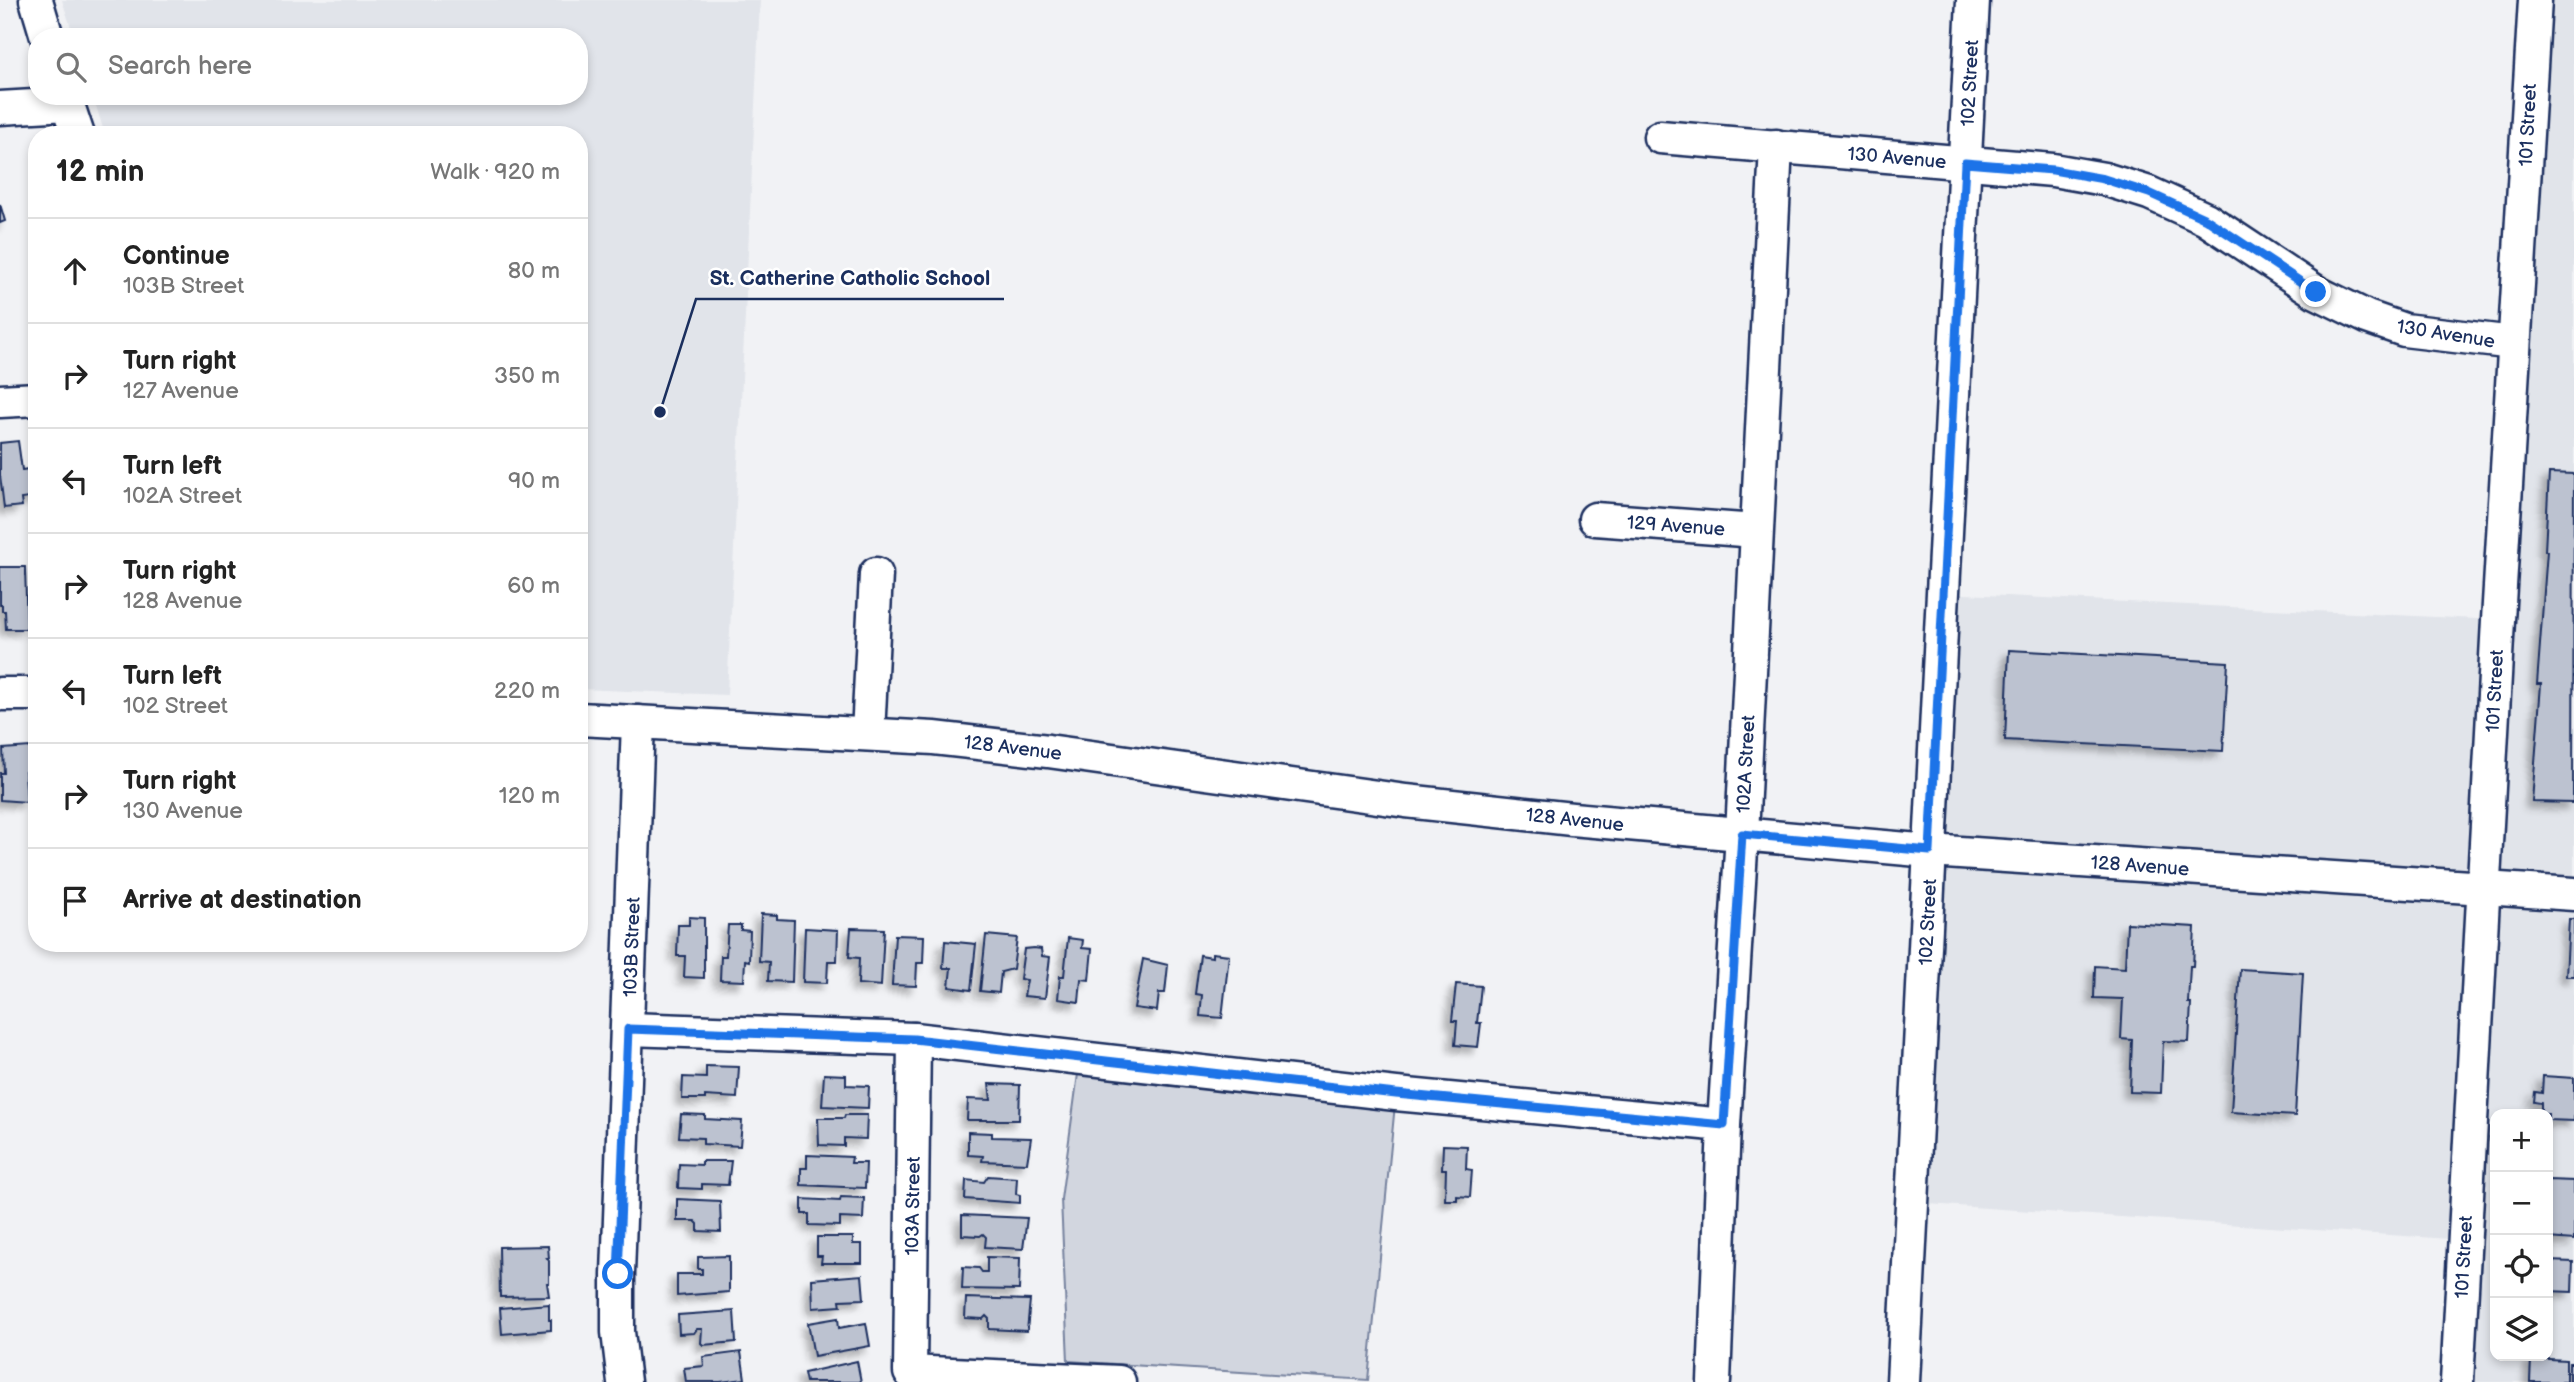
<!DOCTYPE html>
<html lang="en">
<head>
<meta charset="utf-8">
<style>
  body { margin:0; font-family:"Balsamiq Sans",sans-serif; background:#f2f2f2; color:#222 }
  .controls { position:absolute; right:21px; bottom:21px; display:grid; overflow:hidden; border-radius:14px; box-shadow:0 4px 10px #0003 }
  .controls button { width:63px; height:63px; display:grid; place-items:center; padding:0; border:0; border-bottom:2px solid #e0e0e0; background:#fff; color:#222; font:35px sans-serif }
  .stop { position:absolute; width:21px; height:21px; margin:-16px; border:5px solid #1a73e8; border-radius:50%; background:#fff }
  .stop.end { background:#1a73e8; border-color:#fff; box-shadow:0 2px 7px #0008 }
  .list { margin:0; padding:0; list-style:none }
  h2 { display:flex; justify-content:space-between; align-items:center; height:91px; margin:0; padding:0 28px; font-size:30px }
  h2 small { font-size:23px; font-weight:400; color:#767676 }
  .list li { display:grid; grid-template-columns:46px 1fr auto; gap:21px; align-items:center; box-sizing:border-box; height:105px; padding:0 28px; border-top:2px solid #e0e0e0 }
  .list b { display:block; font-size:26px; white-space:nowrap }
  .list p { margin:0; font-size:23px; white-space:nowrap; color:#767676 }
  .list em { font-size:23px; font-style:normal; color:#767676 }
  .icon { flex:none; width:38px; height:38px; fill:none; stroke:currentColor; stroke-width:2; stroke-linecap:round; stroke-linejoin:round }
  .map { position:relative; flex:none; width:2574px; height:1382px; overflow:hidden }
  .search { position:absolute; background:#fff; box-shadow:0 4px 10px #0003; left:28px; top:28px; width:560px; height:77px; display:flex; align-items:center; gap:18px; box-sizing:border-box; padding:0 24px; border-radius:28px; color:#767676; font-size:26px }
  .panel { position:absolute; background:#fff; box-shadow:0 4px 10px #0003; left:28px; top:126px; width:560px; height:826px; border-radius:28px }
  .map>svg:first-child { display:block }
  .built { fill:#e1e4ea; fill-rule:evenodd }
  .green { fill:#d2d6df; stroke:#76829e; stroke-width:2 }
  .building { fill:#bcc2d0; stroke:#1b2f5e; stroke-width:2; filter:url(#shadow) }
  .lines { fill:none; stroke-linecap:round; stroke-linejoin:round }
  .minor-casing { stroke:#1b2f5e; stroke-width:37 }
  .minor { stroke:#fff; stroke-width:32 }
  .route { stroke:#1a73e8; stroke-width:9 }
  .labels { text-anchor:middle; stroke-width:5; stroke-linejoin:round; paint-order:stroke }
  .street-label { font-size:19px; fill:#1b2f5e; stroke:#fff }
  .leader { fill:none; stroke:#1b2f5e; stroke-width:2.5 }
  .callout-dot { fill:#1b2f5e; stroke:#fff; stroke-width:2.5 }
  .callout-label { font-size:21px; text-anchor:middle; font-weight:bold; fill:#1b2f5e; stroke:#fff; stroke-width:5; stroke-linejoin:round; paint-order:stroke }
</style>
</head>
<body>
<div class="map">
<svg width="2574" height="1382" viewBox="0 0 2574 1382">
  <defs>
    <filter id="shadow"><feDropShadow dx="-6" dy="6" stdDeviation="3.5" flood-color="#0004"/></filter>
  </defs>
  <rect width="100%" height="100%" fill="#f1f2f5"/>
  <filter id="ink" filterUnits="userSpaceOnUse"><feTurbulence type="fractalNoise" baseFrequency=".0143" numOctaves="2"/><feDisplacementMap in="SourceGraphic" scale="14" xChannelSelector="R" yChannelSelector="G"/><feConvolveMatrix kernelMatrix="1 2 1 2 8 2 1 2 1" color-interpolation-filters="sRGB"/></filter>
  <g filter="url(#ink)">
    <!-- built -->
    <g class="built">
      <path d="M62,0H760L727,695L579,689V135H105L93,96H579V37H74Z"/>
      <path d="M2535,0H2574V1382H2457L2464,1240L1913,1203L1944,593L2497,620ZM2495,1114H2548V1356H2495Z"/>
    </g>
    <!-- green -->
    <path class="green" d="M1080,1059L1396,1094L1368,1380L1068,1361L1061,1199Z"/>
    <!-- building -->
    <g class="building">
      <path d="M0,204L5,221L0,223Z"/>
      <path d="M18,441L22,470L34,468L37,497L21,499L22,506L4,508L0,475V443Z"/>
      <path d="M2549,473L2574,474L2573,803L2532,802L2541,684H2537L2547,551H2545Z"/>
      <path d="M0,567H25L27,629H6L5,611H2V605H0Z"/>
      <path d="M34,602H37V629H35Z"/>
      <path d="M2009,650L2228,662L2223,751L2005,740Z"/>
      <path d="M30,747L31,772H25L27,802L0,800V773H4L3,749Z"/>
      <path d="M761,914L777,915V919L794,920L792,982L768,981L769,962L759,961Z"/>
      <path d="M689,917L704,918V978L684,977L685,956H677L678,925H689Z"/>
      <path d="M2569,919H2574V976H2566Z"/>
      <path d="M2127,923L2195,927L2193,966H2190L2188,1003H2191L2189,1042L2163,1041L2161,1093L2130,1092L2132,1040L2121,1039L2123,999L2094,998L2095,966L2125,968Z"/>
      <path d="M728,925H741V930L750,931L749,961L745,960L744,981L720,980L721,956H726Z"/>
      <path d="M805,928L838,930L837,961H828L827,983L803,982Z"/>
      <path d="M851,928L884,929L881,986L858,984L859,958L849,957Z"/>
      <path d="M895,935L924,936L923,963H917L916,986L892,985Z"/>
      <path d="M986,935L1017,938L1013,969L1001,972L999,993L980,991Z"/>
      <path d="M1068,938L1083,940L1082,948L1092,949L1089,980L1081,979L1079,1002L1058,999L1060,976H1064Z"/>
      <path d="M945,941L976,944L971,990L949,987L951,968H943Z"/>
      <path d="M1034,948L1041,949L1042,956L1050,957L1045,998L1024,996L1027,980L1020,979L1024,949Z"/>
      <path d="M1212,953L1229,955L1222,1018L1200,1016L1202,995L1195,994L1200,955L1212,957Z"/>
      <path d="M1143,959L1168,965L1165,993H1159L1157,1011L1134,1008Z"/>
      <path d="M2240,969L2303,973L2295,1116L2231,1112Z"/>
      <path d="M1456,984L1481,986L1477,1023H1481L1478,1047L1455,1045L1457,1021H1452Z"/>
      <path d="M706,1066L739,1067L737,1098L705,1096V1099H682L683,1077L706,1078Z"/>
      <path d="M824,1074L846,1075V1085L869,1086L868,1108L822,1106Z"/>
      <path d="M2543,1076L2574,1078V1121L2548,1120V1114H2541V1103L2534,1102L2535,1092L2542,1093Z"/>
      <path d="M989,1084L1020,1085L1019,1120H967L968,1099L991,1100Z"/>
      <path d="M681,1114L705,1115V1119L742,1121L740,1146L703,1144V1138L679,1137Z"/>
      <path d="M845,1115H867L866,1139L844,1138V1146L819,1145L818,1118H844Z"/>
      <path d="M968,1132L992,1133V1137L1031,1138L1027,1163L982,1161L983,1156L968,1155Z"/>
      <path d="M1443,1145L1467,1146L1466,1169L1472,1170L1470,1197L1457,1196V1200H1445L1446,1169H1442Z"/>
      <path d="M807,1155L852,1157L851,1163H866L865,1188L801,1185V1168H807Z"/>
      <path d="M702,1161H731L728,1185L702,1184V1189L678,1188L679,1164L702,1165Z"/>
      <path d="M988,1176L1017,1178L1016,1194L1020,1195V1203L965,1199L966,1180L984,1182Z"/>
      <path d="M2548,1180L2574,1181V1240L2548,1238Z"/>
      <path d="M841,1197L864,1198L863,1219L840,1218V1226L809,1225V1214H802V1199L840,1201Z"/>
      <path d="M677,1199L720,1201L721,1232L698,1231V1224L695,1221H677Z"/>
      <path d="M962,1215L1027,1218L1023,1249L985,1247L986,1237L983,1234L980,1236L962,1235Z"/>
      <path d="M817,1237H853V1244H862V1263H821L822,1256H817Z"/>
      <path d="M548,1246L549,1258H547L549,1261V1283H547L549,1296L500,1297L499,1247Z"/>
      <path d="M729,1256V1292L677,1296V1274H702V1269H698V1257Z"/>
      <path d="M987,1257L1020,1258L1019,1290L962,1289L963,1267L979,1268L982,1272H987Z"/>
      <path d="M2548,1261L2573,1262L2572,1292L2548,1291Z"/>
      <path d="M862,1275L864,1299L840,1300L841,1306L813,1308L812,1279Z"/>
      <path d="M966,1298L1030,1300L1027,1331L989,1329V1319L986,1316L983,1319L965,1318Z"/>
      <path d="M549,1304V1320H551V1330L502,1334L500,1308Z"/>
      <path d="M734,1311L736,1342L703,1345L701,1343L702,1329H697L694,1333L679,1334L678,1315Z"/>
      <path d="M838,1318L839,1328L866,1323L870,1346L814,1356L808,1323Z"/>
      <path d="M741,1352L745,1379L720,1382H686L684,1368L704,1366L703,1357Z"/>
      <path d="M2531,1358L2566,1360V1382H2530Z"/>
      <path d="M857,1361L861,1382H806L804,1373Z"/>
      <rect x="2569" y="1363" width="5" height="19"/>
    </g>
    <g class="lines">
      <defs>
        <g id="minor">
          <path d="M36,0L47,37"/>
          <path d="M65,96L78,135"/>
          <path d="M0,108L68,104"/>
          <path d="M1660,137L2053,170L2104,179L2149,193L2206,219L2316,292L2367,317L2404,330L2514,343"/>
          <path d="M0,401L37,399"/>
          <path d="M1595,519L1756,531"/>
          <path d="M0,694H37"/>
          <path d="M579,719L934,738L1048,751L1406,801L1572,819L1930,851L2574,894"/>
          <path d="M868,734L876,574"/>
          <path d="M628,1029L914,1039L1396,1094L1724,1125"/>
          <path d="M914,1039L910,1372L1119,1382"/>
          <path d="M624,1382L618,1332V1274L638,722"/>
          <path d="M1714,1382L1724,1125L1742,834L1776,146"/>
          <path d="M1903,1382L1973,0"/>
          <path d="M2457,1382L2498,620L2535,0"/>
        </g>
      </defs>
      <!-- minor casing -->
      <use href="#minor" class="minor-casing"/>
      <!-- minor -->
      <use href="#minor" class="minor"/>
    </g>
  </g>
  <g class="lines" filter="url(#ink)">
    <!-- route -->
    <path class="route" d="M618,1274L628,1029L914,1039L1396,1094L1724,1125L1742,834L1930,851L1965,163L2053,170L2104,179L2149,193L2206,219L2316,292"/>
  </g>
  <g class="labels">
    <!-- street labels -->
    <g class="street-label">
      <text transform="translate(1969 83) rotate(-87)" y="7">102 Street</text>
      <text transform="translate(2527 125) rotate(-87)" y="7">101 Street</text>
      <text transform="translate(1897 157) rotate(5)" y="7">130 Avenue</text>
      <text transform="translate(2446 333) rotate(9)" y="7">130 Avenue</text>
      <text transform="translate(1676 525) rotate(4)" y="7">129 Avenue</text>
      <text transform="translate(2494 691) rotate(-87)" y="7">101 Street</text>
      <text transform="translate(1013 747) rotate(7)" y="7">128 Avenue</text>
      <text transform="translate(1745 764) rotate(-87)" y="7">102A Street</text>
      <text transform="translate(1575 819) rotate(6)" y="7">128 Avenue</text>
      <text transform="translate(2140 865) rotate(4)" y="7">128 Avenue</text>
      <text transform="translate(1927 922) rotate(-87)" y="7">102 Street</text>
      <text transform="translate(631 947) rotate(-88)" y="7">103B Street</text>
      <text transform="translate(912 1206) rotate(-89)" y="7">103A Street</text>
      <text transform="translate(2463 1257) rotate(-87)" y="7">101 Street</text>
    </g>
  </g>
  <!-- callouts -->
  <path class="leader" d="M660 412L696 299H1004"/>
  <circle class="callout-dot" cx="660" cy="412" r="7"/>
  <g class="callout-label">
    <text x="850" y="285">St. Catherine Catholic School</text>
  </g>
</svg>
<div class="controls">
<button>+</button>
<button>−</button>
<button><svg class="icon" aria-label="locate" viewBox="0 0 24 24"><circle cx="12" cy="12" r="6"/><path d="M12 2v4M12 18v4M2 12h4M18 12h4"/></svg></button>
<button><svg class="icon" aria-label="layers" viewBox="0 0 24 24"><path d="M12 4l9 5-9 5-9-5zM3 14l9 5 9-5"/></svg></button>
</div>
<div class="stop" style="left:618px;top:1274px"></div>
<div class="stop end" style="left:2316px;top:292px"></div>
<div class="search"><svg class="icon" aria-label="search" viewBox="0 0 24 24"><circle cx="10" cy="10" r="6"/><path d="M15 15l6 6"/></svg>Search here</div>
<section class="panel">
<h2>12 min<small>Walk · 920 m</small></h2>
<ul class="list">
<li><svg class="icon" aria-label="ahead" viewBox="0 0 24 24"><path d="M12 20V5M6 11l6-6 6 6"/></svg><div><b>Continue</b><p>103B Street</p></div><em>80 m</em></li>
<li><svg class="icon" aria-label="right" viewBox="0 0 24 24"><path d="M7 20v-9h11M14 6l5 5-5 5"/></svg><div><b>Turn right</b><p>127 Avenue</p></div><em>350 m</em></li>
<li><svg class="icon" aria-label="left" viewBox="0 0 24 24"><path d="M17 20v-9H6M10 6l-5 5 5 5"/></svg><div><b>Turn left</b><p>102A Street</p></div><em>90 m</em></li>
<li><svg class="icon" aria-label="right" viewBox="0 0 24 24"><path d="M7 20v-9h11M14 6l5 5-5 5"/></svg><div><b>Turn right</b><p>128 Avenue</p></div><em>60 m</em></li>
<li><svg class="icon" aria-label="left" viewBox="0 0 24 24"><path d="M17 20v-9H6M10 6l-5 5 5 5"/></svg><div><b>Turn left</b><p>102 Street</p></div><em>220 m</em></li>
<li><svg class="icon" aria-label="right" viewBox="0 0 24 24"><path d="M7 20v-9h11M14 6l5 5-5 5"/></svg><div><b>Turn right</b><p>130 Avenue</p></div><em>120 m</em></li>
<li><svg class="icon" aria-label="arrive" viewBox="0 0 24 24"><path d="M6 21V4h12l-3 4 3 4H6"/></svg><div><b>Arrive at destination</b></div></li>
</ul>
</section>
</div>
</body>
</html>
